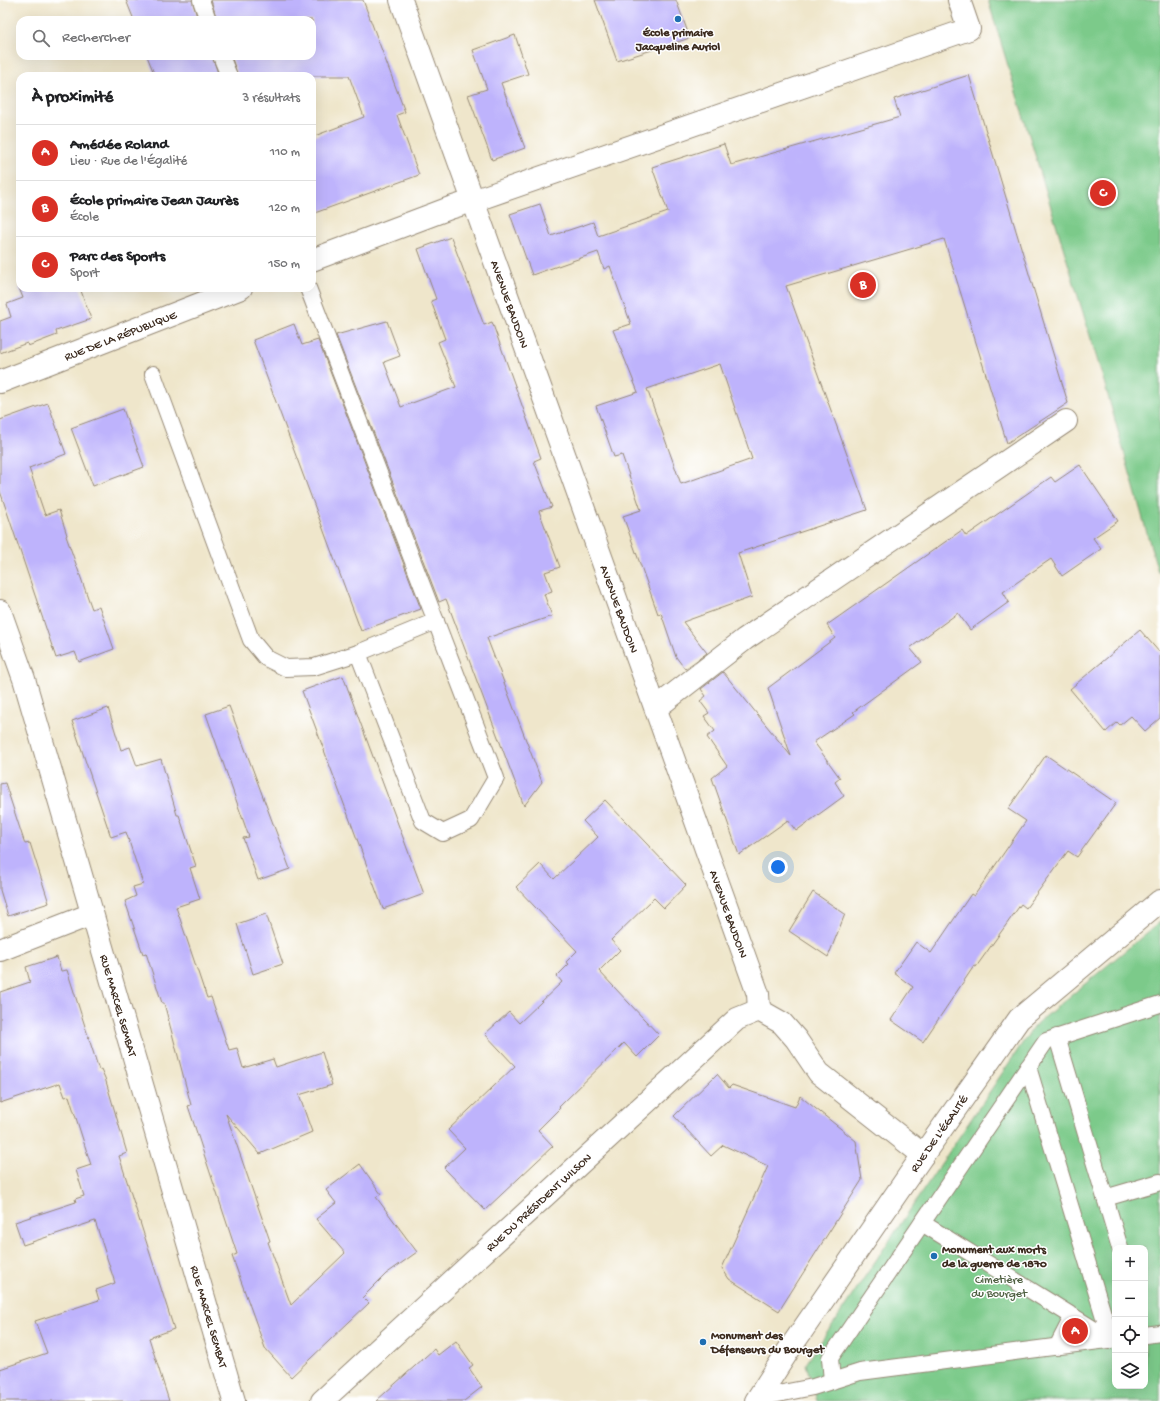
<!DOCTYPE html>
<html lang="fr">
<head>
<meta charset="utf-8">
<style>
  body { margin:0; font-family:"Gochi Hand",sans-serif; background:#f6f6f6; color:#202124 }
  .controls { position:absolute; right:12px; bottom:12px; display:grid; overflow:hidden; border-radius:8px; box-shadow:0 4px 16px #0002 }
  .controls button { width:36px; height:36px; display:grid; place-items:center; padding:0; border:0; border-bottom:1px solid #e0e0e0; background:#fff; color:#202124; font:20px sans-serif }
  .you { position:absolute; left:778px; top:867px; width:14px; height:14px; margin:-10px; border:3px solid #fff; border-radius:50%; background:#1a73e8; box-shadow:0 0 0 6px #1a73e833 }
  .badge { display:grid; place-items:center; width:26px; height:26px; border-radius:50%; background:#d93025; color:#fff; font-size:13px; font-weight:700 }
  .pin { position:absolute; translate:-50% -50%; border:2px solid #fff; box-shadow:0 1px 4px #0006 }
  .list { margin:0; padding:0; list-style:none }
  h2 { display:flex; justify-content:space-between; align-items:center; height:52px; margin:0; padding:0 16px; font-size:17px }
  h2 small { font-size:13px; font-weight:400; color:#757577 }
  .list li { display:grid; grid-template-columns:26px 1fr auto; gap:12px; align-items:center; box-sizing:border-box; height:56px; padding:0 16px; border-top:1px solid #e0e0e0 }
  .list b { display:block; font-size:15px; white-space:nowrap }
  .list p { margin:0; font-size:13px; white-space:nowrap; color:#757577 }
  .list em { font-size:13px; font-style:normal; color:#757577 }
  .icon { flex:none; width:22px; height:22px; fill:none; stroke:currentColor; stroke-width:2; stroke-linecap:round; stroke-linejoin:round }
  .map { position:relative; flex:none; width:1160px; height:1401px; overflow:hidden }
  .search { position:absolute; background:#fff; box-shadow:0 4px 16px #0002; left:16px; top:16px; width:300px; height:44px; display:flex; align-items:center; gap:10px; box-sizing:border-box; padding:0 14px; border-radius:12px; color:#757577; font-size:15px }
  .panel { position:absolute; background:#fff; box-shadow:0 4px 16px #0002; left:16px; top:72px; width:300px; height:220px; border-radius:12px }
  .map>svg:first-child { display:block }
  .green { fill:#7bca8a; stroke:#5b7a54; fill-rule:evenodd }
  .building { fill:#beb3fc; fill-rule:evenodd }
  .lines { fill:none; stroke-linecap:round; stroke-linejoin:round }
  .service-casing { stroke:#958874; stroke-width:18 }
  .pedestrian-casing { stroke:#958874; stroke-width:24 }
  .minor-casing { stroke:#958874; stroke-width:24 }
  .service { stroke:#fff; stroke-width:16 }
  .pedestrian { stroke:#fff; stroke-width:22 }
  .minor { stroke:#fff; stroke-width:22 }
  .poi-dot { fill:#1f6fb2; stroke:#fff; stroke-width:1.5 }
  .labels { text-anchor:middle; stroke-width:3; stroke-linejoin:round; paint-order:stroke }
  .poi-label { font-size:12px; font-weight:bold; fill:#3b2a1e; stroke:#fff; text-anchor:start }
  .street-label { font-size:12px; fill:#3b2a1e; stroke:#fff }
  .park-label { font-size:12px; fill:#516244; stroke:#fff }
</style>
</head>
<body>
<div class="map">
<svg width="1160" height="1401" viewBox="0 0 1160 1401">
  <rect width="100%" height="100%" fill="#fff"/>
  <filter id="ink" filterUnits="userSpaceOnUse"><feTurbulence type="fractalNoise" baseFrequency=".025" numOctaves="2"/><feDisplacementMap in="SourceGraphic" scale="8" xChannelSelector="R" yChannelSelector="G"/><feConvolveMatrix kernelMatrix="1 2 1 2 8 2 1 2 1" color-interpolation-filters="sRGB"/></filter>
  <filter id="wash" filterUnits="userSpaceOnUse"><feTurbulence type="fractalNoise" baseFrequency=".012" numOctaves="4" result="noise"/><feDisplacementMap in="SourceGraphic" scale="16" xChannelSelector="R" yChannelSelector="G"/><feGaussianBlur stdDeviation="0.9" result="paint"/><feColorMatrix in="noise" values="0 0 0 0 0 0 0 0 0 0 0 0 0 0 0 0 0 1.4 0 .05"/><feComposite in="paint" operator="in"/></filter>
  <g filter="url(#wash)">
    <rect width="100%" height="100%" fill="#efe6cb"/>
    <!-- green -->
    <g class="green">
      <path d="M988,0H1160V571L1158,572L1105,385Z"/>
      <path d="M1160,922V1401H817L806,1364L1034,1026ZM1115,1248H1145V1386H1115Z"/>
    </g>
    <g id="blocks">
      <!-- building -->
      <g class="building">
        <path d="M126,0H192L198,20H134Z"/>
        <path d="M211,0H363L405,112L397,115L419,175L312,214V137L364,117L349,76H238L231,56H312V20H217Z"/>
        <path d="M595,0H676L690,38L617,61Z"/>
        <path d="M515,35L528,74L501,83L525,148L492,160L468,95L487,89L473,50Z"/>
        <path d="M147,56H212L219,76H155Z"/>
        <path d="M969,75L1068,403L1007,443L944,239L786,286L867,510L738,553L752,597L683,622L707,653L685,669L676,657L661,613L658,614L623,516L641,510L622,455L614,457L596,406L638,392L613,330L631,324L610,266L604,269L598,252L532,275L510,214L540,204L551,236L593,222L598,236L668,212L652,167L724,144L731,165L900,117L894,99ZM720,364L752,459L681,484L647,389Z"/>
        <path d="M451,237L484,325L492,322L541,458L534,461L552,507L539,511L560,567L545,572L552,591L544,594L552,616L487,638L542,782L524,806L446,599L439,602L336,335L387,321L400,356L384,362L401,407L456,387L438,342L445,339L431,301L436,299L418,249Z"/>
        <path d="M19,288H80L91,319L56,331L57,335L28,346L27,343L0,353V321L11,317L7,304L23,298Z"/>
        <path d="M294,324L302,345L318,340L421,609L361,631L253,340Z"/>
        <path d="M48,403L66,454L29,468L45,515L59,510L67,535L66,536L92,609L99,606L114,649L79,662L75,652L56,658L0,491V420Z"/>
        <path d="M123,409L144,467L93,486L71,428Z"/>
        <path d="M1080,465L1118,521L1093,538L1101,549L1062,576L1051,559L1003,592L1009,602L970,630L958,613L910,648L922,662L853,712L855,714L814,742L840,778L835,782L844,796L796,831L788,820L739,855L712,778L727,766L707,737L715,731L704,716L709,713L700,701L706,696L701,689L723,672L791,756L768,688L835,638L827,625L962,530L966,536L1051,477L1055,482Z"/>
        <path d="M1140,630L1160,653V718L1145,731L1131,716L1120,725L1117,722L1106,732L1070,689Z"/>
        <path d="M343,676L424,894L383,909L302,691Z"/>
        <path d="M229,706L290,869L258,880L243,838L249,837L206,714Z"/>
        <path d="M108,708L121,750L130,747L137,766L161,759L177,815H179L196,866L190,868L200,899L176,907L204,990V989L207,998L211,997L229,1050L237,1048L243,1068L273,1059L276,1067L322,1052L332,1085L299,1095L312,1132L260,1154L226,1114L270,1241L268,1242L291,1305L345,1253L316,1219L336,1203L326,1190L360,1164L381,1194L376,1197L417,1252L386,1274L363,1297L369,1303L291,1377L265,1348L232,1256L237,1254L188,1106L191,1105L164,1003H162L146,953L143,954L125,901L136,896L133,887L143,884L126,832L111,837L72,721Z"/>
        <path d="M1046,755L1116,803L1077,857L1068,851L1026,908L1021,904L976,967L974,966L923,1042L891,1020L913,987L894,973L916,942L931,953L971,894L974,896L1026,821L1008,809Z"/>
        <path d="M5,783L25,844L30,843L49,903L8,916L0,890V784Z"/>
        <path d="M605,800L686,885L664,908L654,898L611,940L620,950L599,971L659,1035L637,1057L624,1043L559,1107L560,1108L538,1130L553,1146L485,1210L444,1168L465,1148L448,1130L515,1066L485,1034L509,1012L519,1023L562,982L557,976L569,964L566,962L577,951L516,887L540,864L554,879L598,837L583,821Z"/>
        <path d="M813,892L845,914L828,957L789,931Z"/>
        <path d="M266,914L283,964L253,974L237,924Z"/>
        <path d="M57,957L61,971L67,970L99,1070L101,1069L105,1078L127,1153L119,1156L174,1329L149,1338L169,1401H0V1369L47,1353L35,1321L99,1300L96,1290L115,1283L95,1221L23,1245L15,1222L76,1202L75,1199L84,1196L76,1170L91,1165L69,1096L65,1097L60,1083L0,1103V992L30,982L26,967Z"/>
        <path d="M717,1074L729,1088L732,1085L795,1107L800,1096L856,1141L862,1180L779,1311L729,1279L722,1268L768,1166L723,1145L711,1156L674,1116Z"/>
        <path d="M456,1341L473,1365L469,1368L482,1387L464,1401H376L434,1349L438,1355Z"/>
      </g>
    </g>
  </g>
  <g filter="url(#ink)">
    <use href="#blocks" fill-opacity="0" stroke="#958874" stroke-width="1"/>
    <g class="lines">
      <defs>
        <g id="service">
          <path d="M201,0L208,20"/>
          <path d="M221,56L229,76"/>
          <path d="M308,288L496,778L471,820L443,833L423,821L358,653"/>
          <path d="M153,374L251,640L266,658L286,668L314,667L358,653L436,621"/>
          <path d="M1057,1037L1120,1248"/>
          <path d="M1105,1198L1160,1182"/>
          <path d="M922,1223L1111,1340L1028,1067"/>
          <path d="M1145,1335L1160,1333"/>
          <path d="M1057,1347L1073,1316"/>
          <path d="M832,1381L830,1358L1046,1041L1160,1004"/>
          <path d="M758,1398L813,1387L860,1372L1115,1339"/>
        </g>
        <path id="pedestrian" d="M473,201L969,29L959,0"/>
        <g id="minor">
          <path id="s1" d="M401,0L758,994L759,1010"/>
          <path d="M312,260L450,208L473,201"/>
          <path id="s2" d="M0,382L241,288"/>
          <path id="s3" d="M0,611L24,679L234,1401"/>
          <path d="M656,708L745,639L1066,421"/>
          <path d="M0,950L92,914"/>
          <path d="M759,1010L782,1023L796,1039L819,1073L923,1155"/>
          <path id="s4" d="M322,1401L737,1019L759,1010"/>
          <path id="s5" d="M756,1401L788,1351L923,1155L1019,1019L1160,901"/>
        </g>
      </defs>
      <!-- service casing -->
      <use href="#service" class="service-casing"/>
      <!-- pedestrian casing -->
      <use href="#pedestrian" class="pedestrian-casing"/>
      <!-- minor casing -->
      <use href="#minor" class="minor-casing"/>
      <!-- service -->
      <use href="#service" class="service"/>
      <!-- pedestrian -->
      <use href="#pedestrian" class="pedestrian"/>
      <!-- minor -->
      <use href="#minor" class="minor"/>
    </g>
  </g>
  <!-- markers -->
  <g class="poi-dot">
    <circle cx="678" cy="19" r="4"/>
    <circle cx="934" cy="1256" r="4"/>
    <circle cx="703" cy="1342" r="4"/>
  </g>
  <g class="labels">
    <!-- poi labels -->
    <g class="poi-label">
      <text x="678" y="36" text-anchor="middle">École primaire<tspan x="678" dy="14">Jacqueline Auriol</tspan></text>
      <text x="942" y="1253">Monument aux morts<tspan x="942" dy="14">de la guerre de 1870</tspan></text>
      <text x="711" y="1339">Monument des<tspan x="711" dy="14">Défenseurs du Bourget</tspan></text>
    </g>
    <!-- street labels -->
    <g class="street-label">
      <text dy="4" stroke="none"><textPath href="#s1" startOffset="323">AVENUE BAUDOIN</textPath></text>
      <text dy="4" stroke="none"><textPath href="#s2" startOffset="129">RUE DE LA RÉPUBLIQUE</textPath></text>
      <text dy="4" stroke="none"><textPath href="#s1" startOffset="647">AVENUE BAUDOIN</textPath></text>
      <text dy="4" stroke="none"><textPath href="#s1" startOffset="971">AVENUE BAUDOIN</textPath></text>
      <text dy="4" stroke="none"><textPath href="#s3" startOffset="412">RUE MARCEL SEMBAT</textPath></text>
      <text dy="4" stroke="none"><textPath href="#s5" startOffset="324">RUE DE L'ÉGALITÉ</textPath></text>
      <text dy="4" stroke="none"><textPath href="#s4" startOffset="294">RUE DU PRÉSIDENT WILSON</textPath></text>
      <text dy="4" stroke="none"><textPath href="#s3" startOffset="736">RUE MARCEL SEMBAT</textPath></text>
    </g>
    <!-- park labels -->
    <g class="park-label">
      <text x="999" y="1283">Cimetière<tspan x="999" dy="14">du Bourget</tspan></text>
    </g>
  </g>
</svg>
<div class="controls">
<button>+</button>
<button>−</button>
<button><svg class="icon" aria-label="locate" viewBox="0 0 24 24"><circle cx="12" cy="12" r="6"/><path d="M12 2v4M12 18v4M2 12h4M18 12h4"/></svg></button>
<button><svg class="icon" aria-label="layers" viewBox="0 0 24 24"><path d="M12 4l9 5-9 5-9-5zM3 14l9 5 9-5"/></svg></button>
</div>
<div class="you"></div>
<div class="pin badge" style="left:1075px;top:1331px">A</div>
<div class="pin badge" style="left:863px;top:285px">B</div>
<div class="pin badge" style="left:1103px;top:193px">C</div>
<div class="search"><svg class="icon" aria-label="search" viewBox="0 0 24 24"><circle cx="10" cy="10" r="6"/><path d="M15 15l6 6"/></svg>Rechercher</div>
<section class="panel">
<h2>À proximité<small>3 résultats</small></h2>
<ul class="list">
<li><span class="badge">A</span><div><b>Amédée Roland</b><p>Lieu · Rue de l'Égalité</p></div><em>110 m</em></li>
<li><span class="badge">B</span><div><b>École primaire Jean Jaurès</b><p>École</p></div><em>120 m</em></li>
<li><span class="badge">C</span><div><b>Parc des Sports</b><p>Sport</p></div><em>150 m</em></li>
</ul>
</section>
</div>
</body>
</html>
